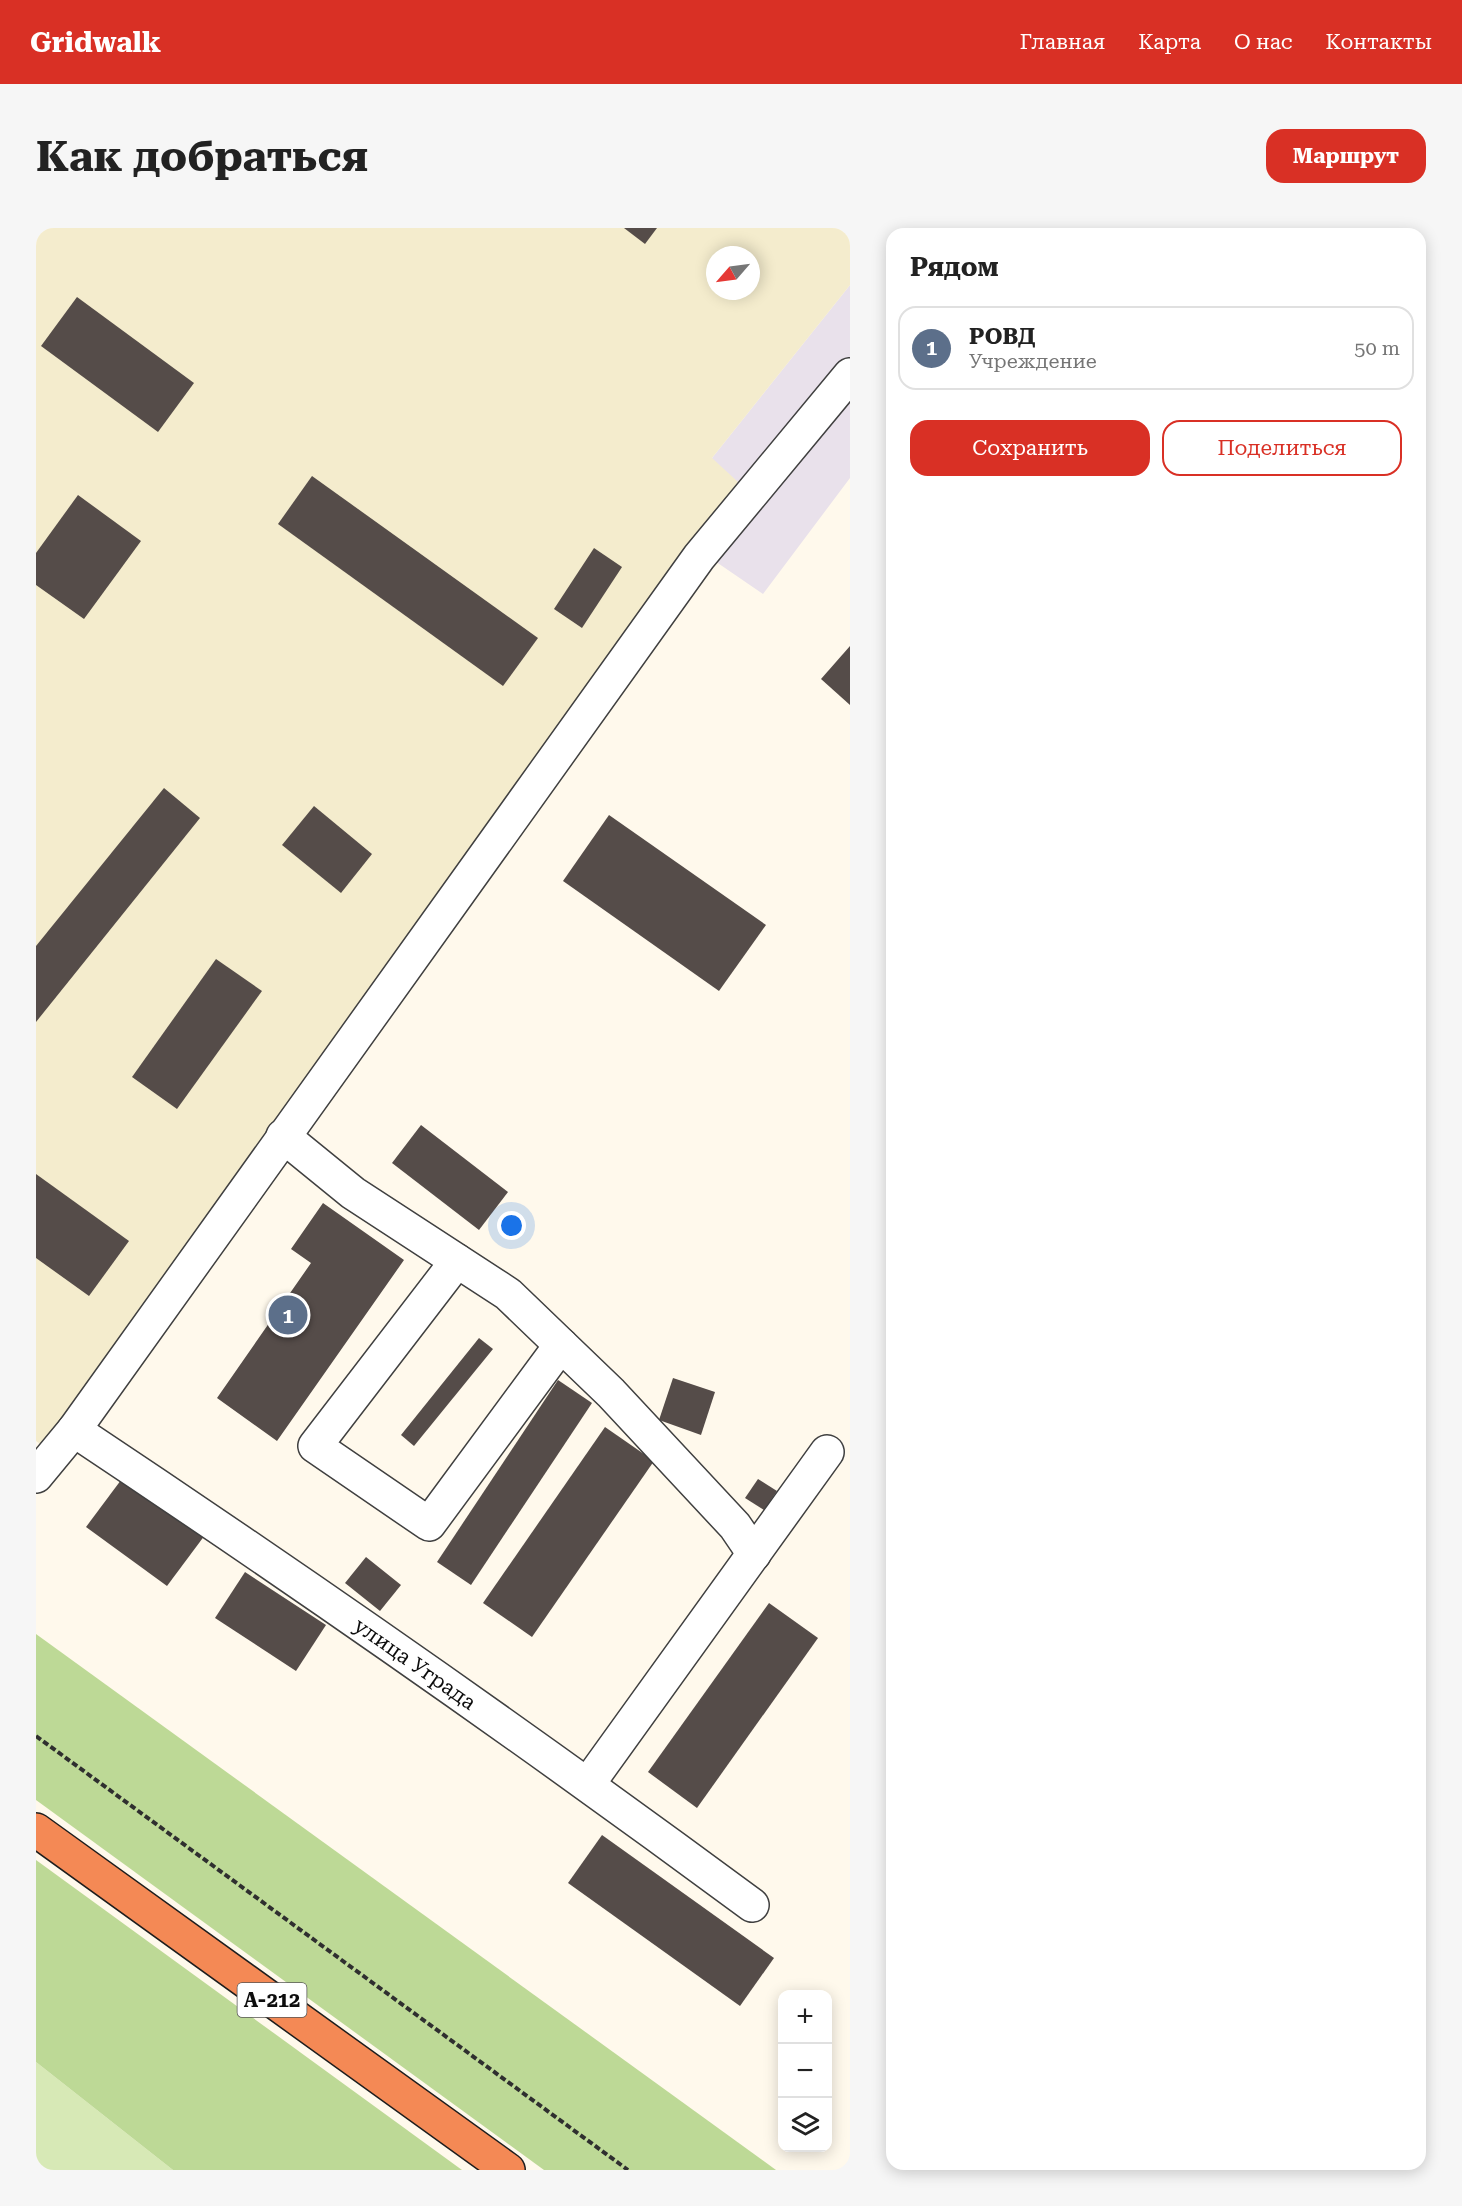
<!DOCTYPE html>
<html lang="ru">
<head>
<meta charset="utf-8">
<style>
  body { margin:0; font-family:"Roboto Serif",serif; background:#f6f6f6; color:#222 }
  .controls { position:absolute; right:18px; bottom:18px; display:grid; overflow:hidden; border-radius:12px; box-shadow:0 3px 15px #0003 }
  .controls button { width:54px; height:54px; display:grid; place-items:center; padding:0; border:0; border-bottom:2px solid #e0e0e0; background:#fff; color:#222; font:30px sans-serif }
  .compass { position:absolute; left:670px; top:18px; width:54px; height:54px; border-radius:50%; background:#fff; box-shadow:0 3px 15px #0003; rotate:242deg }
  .you { position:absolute; left:476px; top:998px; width:21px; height:21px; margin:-15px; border:4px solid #fff; border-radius:50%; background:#1a73e8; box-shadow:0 0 0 9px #1a73e833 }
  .badge { display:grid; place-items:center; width:39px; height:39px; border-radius:50%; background:#d93025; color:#fff; font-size:20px; font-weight:700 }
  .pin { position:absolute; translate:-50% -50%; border:3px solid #fff; box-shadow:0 2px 6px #0006 }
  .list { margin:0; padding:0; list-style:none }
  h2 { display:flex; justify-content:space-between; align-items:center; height:78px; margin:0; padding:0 24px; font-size:26px }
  h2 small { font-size:20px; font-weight:400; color:#767676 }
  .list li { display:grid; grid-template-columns:39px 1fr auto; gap:18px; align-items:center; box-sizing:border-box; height:84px; margin:0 12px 12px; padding:0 12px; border:2px solid #e0e0e0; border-radius:18px }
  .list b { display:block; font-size:22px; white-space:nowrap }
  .list p { margin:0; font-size:20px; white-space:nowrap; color:#767676 }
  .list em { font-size:20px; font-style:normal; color:#767676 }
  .actions { display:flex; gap:12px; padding:18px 24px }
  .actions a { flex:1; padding:14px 0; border:2px solid #d93025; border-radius:18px; text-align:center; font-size:21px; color:#d93025 }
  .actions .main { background:#d93025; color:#fff }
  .icon { flex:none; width:33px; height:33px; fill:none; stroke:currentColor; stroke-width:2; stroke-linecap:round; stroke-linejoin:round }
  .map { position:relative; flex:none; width:814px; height:1942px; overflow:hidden; border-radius:18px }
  header { display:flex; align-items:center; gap:36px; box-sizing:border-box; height:84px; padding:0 30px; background:#d93025; color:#fff }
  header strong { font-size:28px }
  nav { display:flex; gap:33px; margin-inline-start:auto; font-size:21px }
  .intro { display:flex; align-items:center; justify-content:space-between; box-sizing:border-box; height:144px; padding:0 36px }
  h1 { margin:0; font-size:42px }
  .button { padding:15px 27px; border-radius:18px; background:#d93025; color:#fff; font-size:21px; font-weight:700 }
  main { display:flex; gap:36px; padding:0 36px }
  aside { flex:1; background:#fff; border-radius:18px; box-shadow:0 3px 15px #0003 }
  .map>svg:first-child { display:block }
  .industrial { fill:#e9e1eb }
  .farmland { fill:#f4eccd; fill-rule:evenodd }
  .green { fill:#d7e9b6 }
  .forest { fill:#bdd996 }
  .building { fill:#554c49 }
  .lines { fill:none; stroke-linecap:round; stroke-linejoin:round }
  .minor-casing { stroke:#404040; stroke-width:36 }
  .highway-casing { stroke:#1e1e1e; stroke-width:36 }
  .path { stroke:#2f2f2f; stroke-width:4; stroke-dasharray:6 3; stroke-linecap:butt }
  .minor { stroke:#fff; stroke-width:33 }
  .highway { stroke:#f48955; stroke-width:33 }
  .labels { text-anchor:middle; stroke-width:6; stroke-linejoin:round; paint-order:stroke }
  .shield { fill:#fff; stroke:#565656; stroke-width:1.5 }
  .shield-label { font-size:20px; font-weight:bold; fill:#0d0d0d }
  .street-label { font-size:21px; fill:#0d0d0d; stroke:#fff }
</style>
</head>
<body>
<header>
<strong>Gridwalk</strong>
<nav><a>Главная</a><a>Карта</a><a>О нас</a><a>Контакты</a></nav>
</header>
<div class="intro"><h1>Как добраться</h1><a class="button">Маршрут</a></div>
<main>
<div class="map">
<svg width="814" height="1942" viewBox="0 0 814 1942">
  <rect width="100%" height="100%" fill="#fff9ec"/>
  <!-- industrial -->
  <path class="industrial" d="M814,57V250L727,366L654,316L676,230Z"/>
  <!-- farmland -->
  <path class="farmland" d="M0,0H814V57L676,230L702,254L654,316L7,1218L0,1213ZM679,27H715V63H679Z"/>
  <!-- green -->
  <path class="green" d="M0,1834L137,1942H0Z"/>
  <!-- forest -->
  <g class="forest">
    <path d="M0,1406L740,1942H508L0,1572Z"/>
    <path d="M0,1632L426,1942H137L0,1834Z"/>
  </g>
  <!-- building -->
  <g class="building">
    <path d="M588,0H621L609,16Z"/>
    <path d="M41,69L158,155L122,204L5,118Z"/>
    <path d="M276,248L502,410L467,458L242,296Z"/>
    <path d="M42,267L105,313L48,391L0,357V325Z"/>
    <path d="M558,320L586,339L546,400L518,381Z"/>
    <path d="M814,418V477L785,451Z"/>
    <path d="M128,560L164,590L0,794V718Z"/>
    <path d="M278,578L336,626L305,665L246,617Z"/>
    <path d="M573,587L730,697L683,763L527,653Z"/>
    <path d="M180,731L226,763L141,881L96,849Z"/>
    <path d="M385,897L472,964L443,1002L356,935Z"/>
    <path d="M0,946L93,1013L53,1068L0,1030Z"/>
    <path d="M287,975L368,1032L241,1213L181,1170L275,1035L255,1021Z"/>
    <path d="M443,1110L457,1121L378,1218L365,1207Z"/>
    <path d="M637,1150L679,1164L665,1207L623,1192Z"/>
    <path d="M522,1152L556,1175L435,1357L401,1334Z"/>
    <path d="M569,1199L618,1233L496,1409L447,1375Z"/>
    <path d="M88,1248L169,1307L131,1358L50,1299Z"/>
    <path d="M722,1251L741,1263L728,1282L709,1270Z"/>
    <path d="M330,1329L365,1357L344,1383L309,1355Z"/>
    <path d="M209,1344L290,1397L260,1443L179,1390Z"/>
    <path d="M733,1375L782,1410L661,1580L612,1544Z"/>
    <path d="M566,1607L738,1730L704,1778L532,1655Z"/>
  </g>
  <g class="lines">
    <defs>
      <g id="minor">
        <path d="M247,908L317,965L472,1066L575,1165L699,1298L718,1326"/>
        <path d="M421,1033L279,1218L393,1296L525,1117"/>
        <path d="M38,1202C268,1355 494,1513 716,1677"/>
        <path d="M0,1248L38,1202L663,329L814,147"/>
        <path d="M552,1556L791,1224"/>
      </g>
      <path id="highway" d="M0,1602L472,1942"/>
    </defs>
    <!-- minor casing -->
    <use href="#minor" class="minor-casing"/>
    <!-- highway casing -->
    <use href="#highway" class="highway-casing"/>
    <!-- path -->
    <path class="path" d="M0,1508L592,1942"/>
    <!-- minor -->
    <use href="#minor" class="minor"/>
    <!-- highway -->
    <use href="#highway" class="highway"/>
  </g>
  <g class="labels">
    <!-- shield labels -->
    <rect class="shield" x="201.5" y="1755" width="69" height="34" rx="4.5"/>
    <g class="shield-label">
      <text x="236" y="1779">А-212</text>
    </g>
    <!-- street labels -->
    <g class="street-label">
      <text transform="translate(379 1436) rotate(35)" y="7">улица Уграда</text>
    </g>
  </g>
</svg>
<div class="controls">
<button>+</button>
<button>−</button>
<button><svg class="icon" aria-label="layers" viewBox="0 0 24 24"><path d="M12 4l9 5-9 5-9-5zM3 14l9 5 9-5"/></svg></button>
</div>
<svg class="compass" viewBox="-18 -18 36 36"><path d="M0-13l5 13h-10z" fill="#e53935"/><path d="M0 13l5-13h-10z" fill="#767676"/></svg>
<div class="you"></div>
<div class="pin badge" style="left:252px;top:1087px;background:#5c6f8a">1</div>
</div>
<aside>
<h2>Рядом<small></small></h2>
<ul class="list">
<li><span class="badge" style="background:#5c6f8a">1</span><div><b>РОВД</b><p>Учреждение</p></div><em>50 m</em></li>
</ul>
<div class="actions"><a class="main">Сохранить</a><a>Поделиться</a></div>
</aside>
</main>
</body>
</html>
